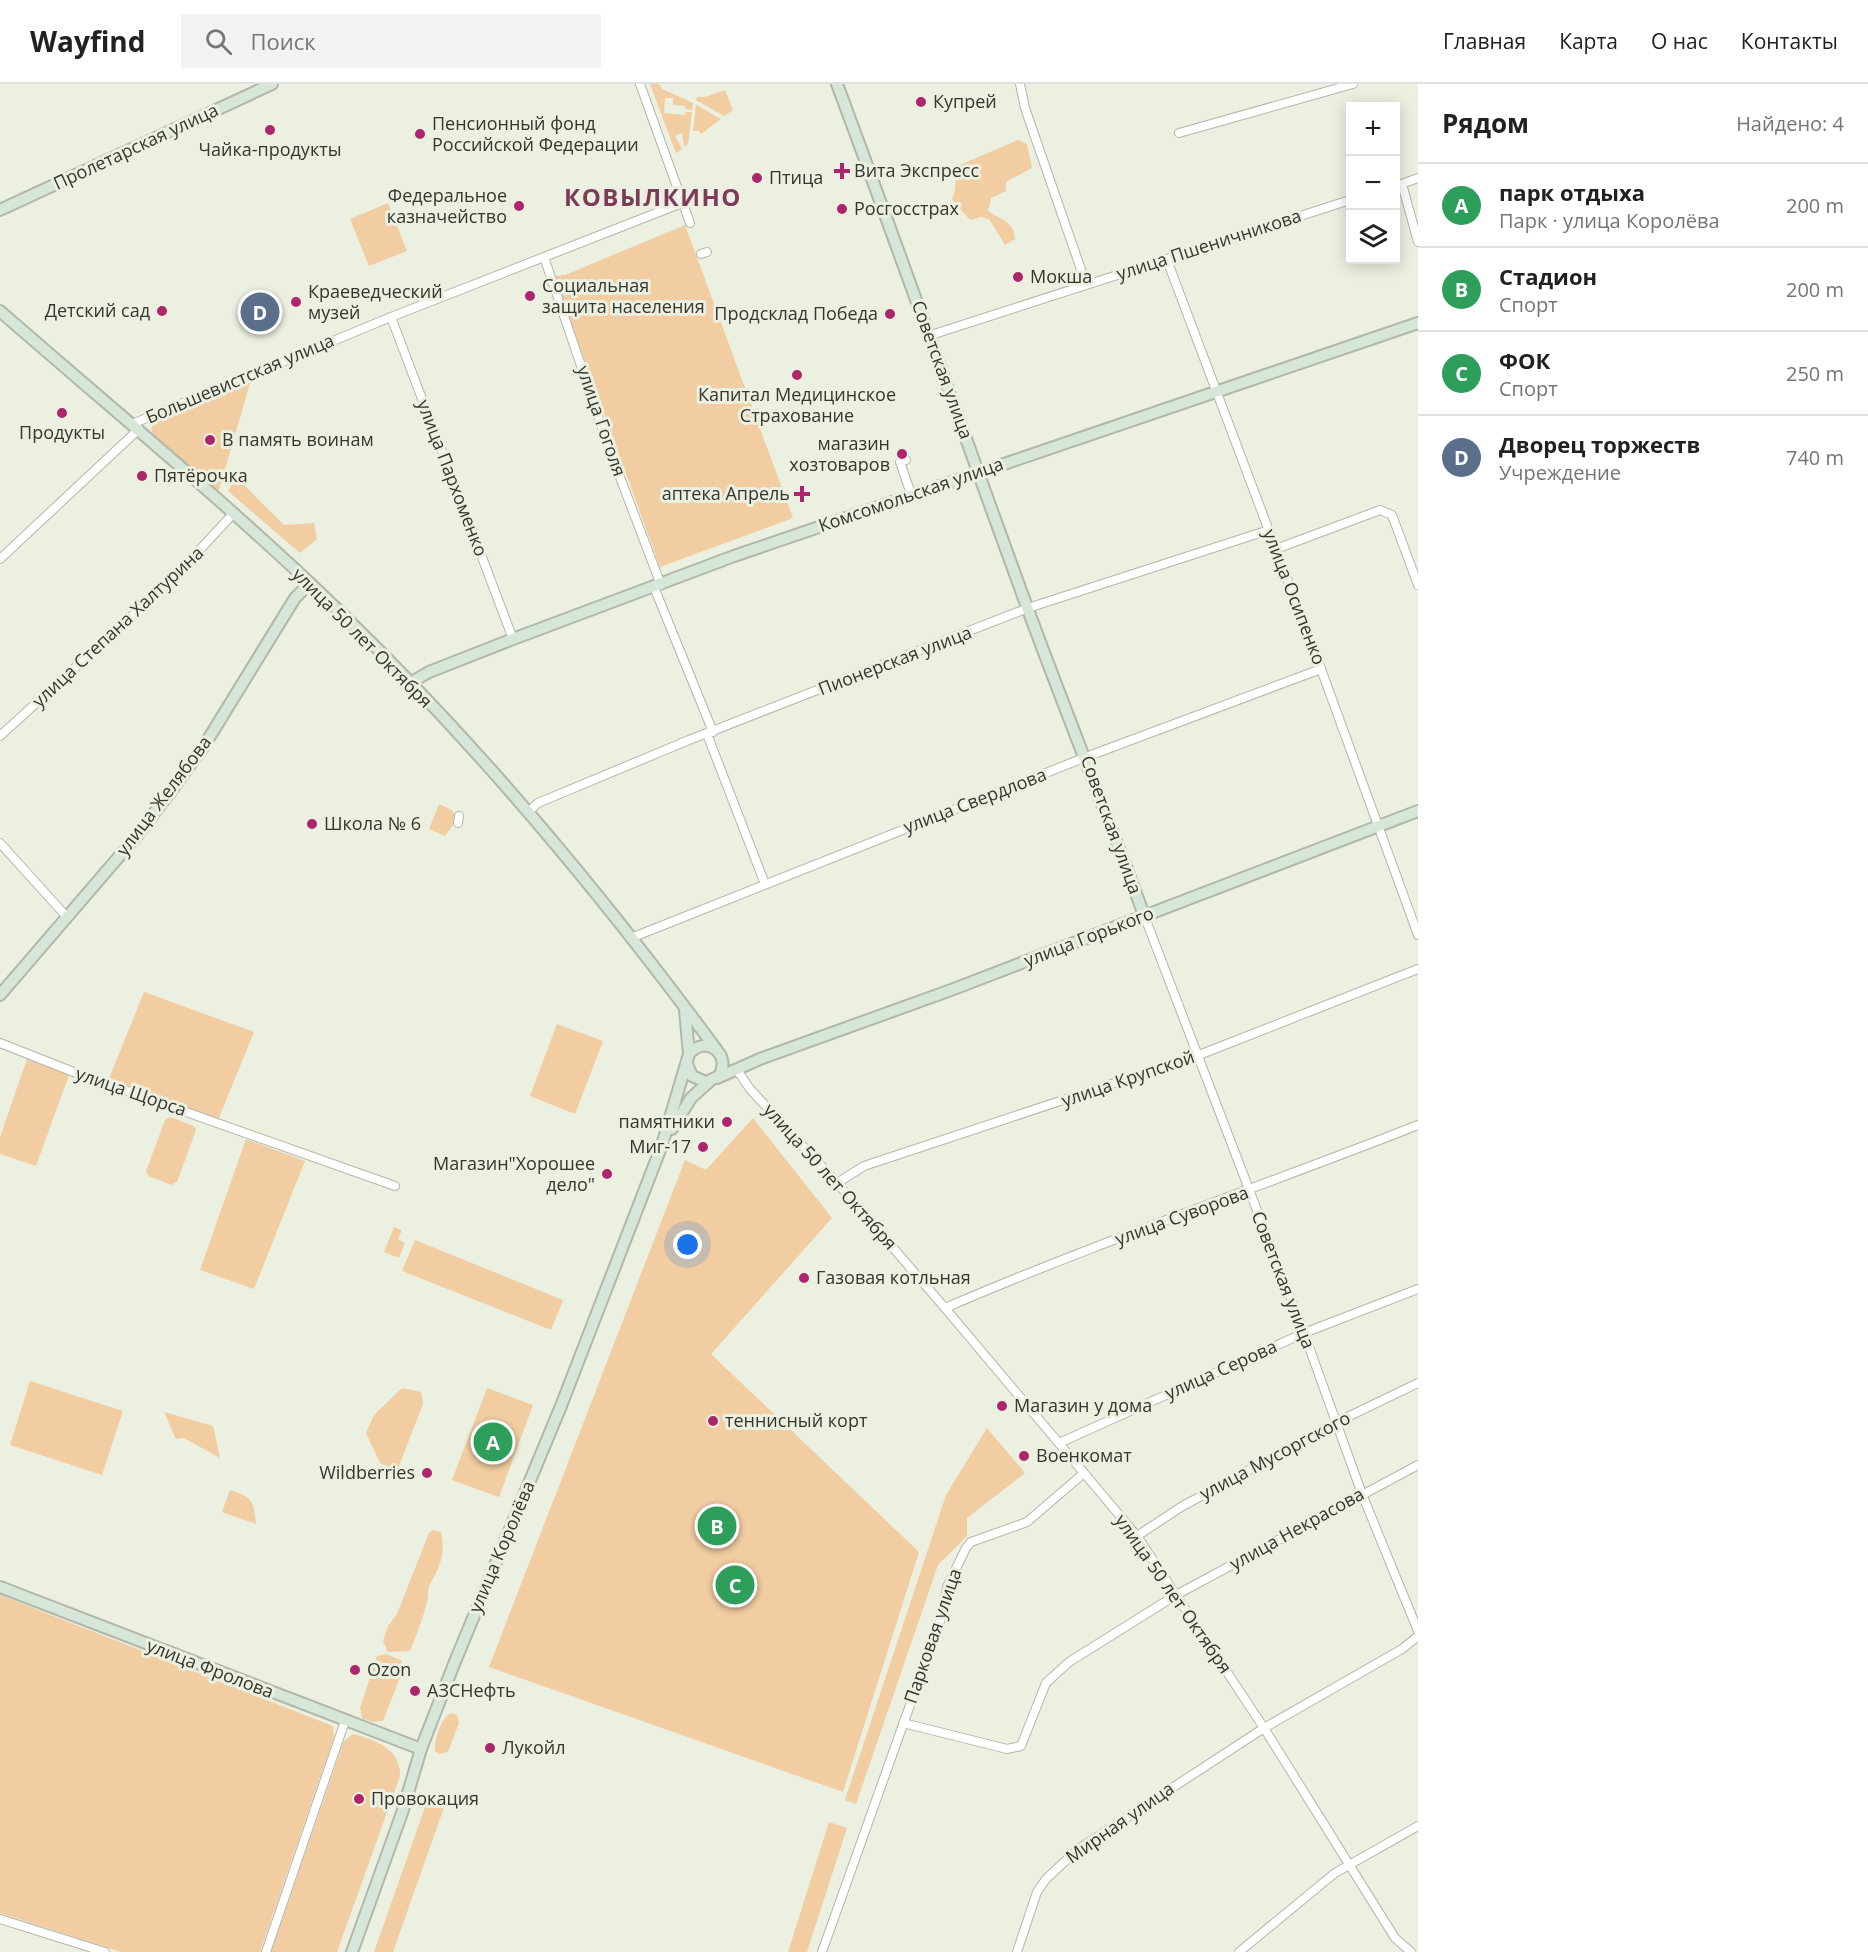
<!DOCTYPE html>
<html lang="ru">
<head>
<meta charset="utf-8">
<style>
  body { margin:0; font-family:"Open Sans",sans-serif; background:#f2f2f2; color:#202124 }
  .controls { position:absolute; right:18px; top:18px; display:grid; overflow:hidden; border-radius:0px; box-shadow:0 3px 15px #0003 }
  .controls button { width:54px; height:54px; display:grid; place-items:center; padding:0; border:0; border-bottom:2px solid #e0e0e0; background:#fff; color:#202124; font:30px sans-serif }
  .you { position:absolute; left:688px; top:1161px; width:21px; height:21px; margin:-15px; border:4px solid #fff; border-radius:50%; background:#1a73e8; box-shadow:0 0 0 9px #1a73e833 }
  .badge { display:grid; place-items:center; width:39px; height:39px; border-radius:50%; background:#ad266b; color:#fff; font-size:20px; font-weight:700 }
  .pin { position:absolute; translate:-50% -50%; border:3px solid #fff; box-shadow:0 2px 6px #0006 }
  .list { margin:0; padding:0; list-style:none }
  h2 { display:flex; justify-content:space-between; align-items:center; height:78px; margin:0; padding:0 24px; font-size:26px }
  h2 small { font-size:20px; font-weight:400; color:#757577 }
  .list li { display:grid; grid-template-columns:39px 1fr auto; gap:18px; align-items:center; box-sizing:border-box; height:84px; padding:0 24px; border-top:2px solid #e0e0e0 }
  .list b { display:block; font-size:22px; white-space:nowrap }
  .list p { margin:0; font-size:20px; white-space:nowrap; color:#757577 }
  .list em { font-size:20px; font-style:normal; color:#757577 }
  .icon { flex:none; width:33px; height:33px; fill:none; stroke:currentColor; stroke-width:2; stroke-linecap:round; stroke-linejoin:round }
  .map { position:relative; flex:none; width:1418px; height:1868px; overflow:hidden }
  header { display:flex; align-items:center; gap:36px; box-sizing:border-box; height:84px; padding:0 30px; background:#fff; border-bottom:2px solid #e0e0e0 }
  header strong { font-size:28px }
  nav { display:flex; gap:33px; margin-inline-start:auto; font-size:21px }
  .search { width:420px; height:54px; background:#f2f2f2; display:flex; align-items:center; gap:15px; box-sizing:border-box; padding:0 21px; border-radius:0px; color:#757577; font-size:22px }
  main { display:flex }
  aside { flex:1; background:#fff }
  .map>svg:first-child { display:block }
  .green { fill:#f1cda1 }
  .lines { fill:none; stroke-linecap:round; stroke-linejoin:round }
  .street-casing { stroke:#b2b7a9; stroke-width:10 }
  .secondary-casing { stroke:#b2b7a9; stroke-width:14 }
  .street { stroke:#fff; stroke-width:8 }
  .secondary { stroke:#d6e7d9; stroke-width:10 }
  .poi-dot { fill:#ad266b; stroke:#ebf0e1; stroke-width:2 }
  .labels { text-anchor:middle; stroke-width:6; stroke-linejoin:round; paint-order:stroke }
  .poi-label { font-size:18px; fill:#343630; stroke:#ebf0e1; text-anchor:start }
  .street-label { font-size:18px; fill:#343630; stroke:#ebf0e1 }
  .district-label { font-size:24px; font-weight:bold; letter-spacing:1.5px; fill:#7e3a58; stroke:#ebf0e1 }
</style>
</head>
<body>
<header>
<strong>Wayfind</strong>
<div class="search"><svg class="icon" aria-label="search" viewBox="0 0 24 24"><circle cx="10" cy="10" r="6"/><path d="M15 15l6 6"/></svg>Поиск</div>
<nav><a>Главная</a><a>Карта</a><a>О нас</a><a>Контакты</a></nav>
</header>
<main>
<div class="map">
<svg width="1418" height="1868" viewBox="0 0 1418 1868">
  <rect width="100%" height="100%" fill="#ebf0e1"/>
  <!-- green -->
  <g class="green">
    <path d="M650,0H659L662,5L693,19L692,26L685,25V22L673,21V14H665L664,29L685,31V28H692L688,60L684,63L682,49L675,52L682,65L676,69Z"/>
    <path d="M725,6L733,26L724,32L696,16L697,13H705Z"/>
    <path d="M696,21L721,35L701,50L699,47H693Z"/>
    <path d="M1018,56L1027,60L1032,84L1006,98V107L991,114L988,127C1000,136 1014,136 1015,155L1005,161L989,135L981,133L970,136L952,115C958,104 953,91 960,81Z"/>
    <path d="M388,119L407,167L369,182L350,135Z"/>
    <path d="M685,141L793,434L660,483L554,192L565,191Z"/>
    <path d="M251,296L218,409L152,349C150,339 154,338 162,334Z"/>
    <path d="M236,393L284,441L314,439L317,455L300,469L228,407Z"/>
    <path d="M439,720L450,725L459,733L445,752L429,745Z"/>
    <path d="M144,908L254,948L218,1036L108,997Z"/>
    <path d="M557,940L603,957L575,1030L530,1012Z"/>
    <path d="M27,975L69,991L36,1082L0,1070V1053Z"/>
    <path d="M170,1033L194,1042L196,1046L177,1098L171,1101L149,1092L146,1087L165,1036Z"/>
    <path d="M753,1034L832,1134L711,1270L919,1468L843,1708L489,1583L685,1076L706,1086Z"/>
    <path d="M246,1055L305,1077L254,1205L200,1186Z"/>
    <path d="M394,1143L402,1146L398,1155L405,1159L399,1174L384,1168Z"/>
    <path d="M415,1156L563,1216L551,1246L402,1187Z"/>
    <path d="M30,1297L123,1327L102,1391L10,1361Z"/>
    <path d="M402,1304L421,1308L423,1320L397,1387L380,1379L366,1349L374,1331Z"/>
    <path d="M487,1304L533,1321L499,1413L452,1396Z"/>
    <path d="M164,1328L213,1342L220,1374L184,1354L176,1355Z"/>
    <path d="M987,1344L1025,1389L967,1434V1452L938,1481L856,1720L845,1716L946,1411Z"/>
    <path d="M230,1406C254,1415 253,1415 256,1440L222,1428Z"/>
    <path d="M433,1446L441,1448C446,1469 440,1483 430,1500C427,1505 429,1513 427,1518C423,1535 416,1551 410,1567L388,1568L383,1557L388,1542L397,1530L429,1449Z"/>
    <path d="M0,1511L333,1642L334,1653L260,1868H121L0,1829Z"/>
    <path d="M386,1570L401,1576L404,1583L383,1637L373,1638L362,1634L360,1624L377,1572Z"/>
    <path d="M451,1629L457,1631L459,1639L448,1668L439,1670L435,1667C434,1656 441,1634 451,1629Z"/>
    <path d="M353,1650C375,1656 401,1665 400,1692L337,1868H271L344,1657Z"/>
    <path d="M430,1709L447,1715L393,1868H374Z"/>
    <path d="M829,1738L847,1744L807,1868H788Z"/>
  </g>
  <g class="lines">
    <defs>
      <g id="street">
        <path d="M640,0L690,139"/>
        <path d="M1020,0L1025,24L1086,200"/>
        <path d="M1179,49L1353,0"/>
        <path d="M1402,100L1418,158"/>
        <path d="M1396,102L1418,94"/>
        <path d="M701,170L707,168"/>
        <path d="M544,173L610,367L661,501"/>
        <path d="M1167,176L1321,585L1418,851"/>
        <path d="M391,233L513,555"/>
        <path d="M931,251L1350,116"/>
        <path d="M132,340L391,233L682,119"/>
        <path d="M904,374L906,376L900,378L911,410"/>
        <path d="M1276,465L1380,426L1392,431L1418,501"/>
        <path d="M0,475L139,345"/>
        <path d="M654,503L713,648"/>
        <path d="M707,650L765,800"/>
        <path d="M0,652L135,529L193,473L232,431"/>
        <path d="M528,728L538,719L689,656L1028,524L1269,446"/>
        <path d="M458,739L459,732"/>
        <path d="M0,759L66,832"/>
        <path d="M1144,831L1304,1249L1362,1410L1418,1547"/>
        <path d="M631,854L1086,673L1321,585"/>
        <path d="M0,959L76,989L395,1102"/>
        <path d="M737,986L750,1005L837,1099L945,1224L1137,1452L1264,1644L1395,1854L1411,1868"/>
        <path d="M837,1099L864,1082L1199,971L1418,885"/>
        <path d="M945,1224C1100,1157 1261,1103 1418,1041"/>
        <path d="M1059,1359L1304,1249L1418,1205"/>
        <path d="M1137,1452L1181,1423L1337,1338L1418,1299"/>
        <path d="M903,1639L1007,1665L1021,1662L1046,1599L1069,1578L1176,1511L1418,1381"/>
        <path d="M0,1835L105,1868"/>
        <path d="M266,1868L345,1637"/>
        <path d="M822,1868L941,1534L947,1503L966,1464L971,1458L1027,1438L1084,1389"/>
        <path d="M1017,1868L1037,1808L1046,1795L1077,1766L1264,1644L1402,1565L1418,1552"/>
        <path d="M1239,1868L1335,1789L1418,1742"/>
      </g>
      <g id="secondary">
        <path d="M837,0C902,174 963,348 1027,523C1065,626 1106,728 1144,831"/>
        <path d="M0,126L272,0"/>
        <path d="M0,227C112,325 227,419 334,522C475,657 601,809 716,965"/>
        <path d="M410,599L429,588L513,555L734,472L1418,239"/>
        <path d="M0,911L135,754L171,707L204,662L295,514L309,500"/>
        <path d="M685,926L689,970"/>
        <path d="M717,994L760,975L951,906L1418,727"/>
        <path d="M672,1045L691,1014L710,997"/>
        <path d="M0,1503L421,1665"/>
        <path d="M352,1868L402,1729L421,1665L454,1580L561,1322L662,1061L689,970C706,950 732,970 719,992L706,998L692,992L687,980"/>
      </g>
    </defs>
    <!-- street casing -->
    <use href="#street" class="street-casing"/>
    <!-- secondary casing -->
    <use href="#secondary" class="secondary-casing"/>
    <!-- street -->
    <use href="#street" class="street"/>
    <!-- secondary -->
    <use href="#secondary" class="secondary"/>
  </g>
  <!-- markers -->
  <g class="poi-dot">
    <circle cx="921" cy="18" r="6"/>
    <circle cx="270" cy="46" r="6"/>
    <circle cx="420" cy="50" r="6"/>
    <path d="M839 78h6v6h6v6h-6v6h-6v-6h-6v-6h6z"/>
    <circle cx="757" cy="94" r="6"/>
    <circle cx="519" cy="122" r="6"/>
    <circle cx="842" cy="125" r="6"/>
    <circle cx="1018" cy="193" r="6"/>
    <circle cx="530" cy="212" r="6"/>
    <circle cx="296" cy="218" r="6"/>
    <circle cx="162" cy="227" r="6"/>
    <circle cx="890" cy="230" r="6"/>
    <circle cx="797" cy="291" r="6"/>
    <circle cx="62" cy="329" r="6"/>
    <circle cx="210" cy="356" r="6"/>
    <circle cx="902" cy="370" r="6"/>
    <circle cx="142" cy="392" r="6"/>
    <path d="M799 401h6v6h6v6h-6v6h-6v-6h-6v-6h6z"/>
    <circle cx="312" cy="740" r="6"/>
    <circle cx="727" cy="1038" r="6"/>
    <circle cx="703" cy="1063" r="6"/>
    <circle cx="607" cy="1090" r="6"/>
    <circle cx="804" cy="1194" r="6"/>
    <circle cx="1002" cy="1322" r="6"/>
    <circle cx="713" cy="1337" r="6"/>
    <circle cx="1024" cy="1372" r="6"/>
    <circle cx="427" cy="1389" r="6"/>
    <circle cx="355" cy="1586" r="6"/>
    <circle cx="415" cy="1607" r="6"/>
    <circle cx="490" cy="1664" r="6"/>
    <circle cx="359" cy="1715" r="6"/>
  </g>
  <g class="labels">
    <!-- poi labels -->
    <g class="poi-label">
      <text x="933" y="24">Купрей</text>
      <text x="432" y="46">Пенсионный фонд<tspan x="432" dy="21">Российской Федерации</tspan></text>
      <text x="270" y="72" text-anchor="middle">Чайка-продукты</text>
      <text x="854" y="93">Вита Экспресс</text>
      <text x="769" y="100">Птица</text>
      <text x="507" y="118" text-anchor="end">Федеральное<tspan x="507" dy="21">казначейство</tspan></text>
      <text x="854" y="131">Росгосстрах</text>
      <text x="1030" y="199">Мокша</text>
      <text x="542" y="208">Социальная<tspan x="542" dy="21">защита населения</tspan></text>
      <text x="308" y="214">Краеведческий<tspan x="308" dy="21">музей</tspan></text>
      <text x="150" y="233" text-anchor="end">Детский сад</text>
      <text x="878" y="236" text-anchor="end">Продсклад Победа</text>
      <text x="797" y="317" text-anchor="middle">Капитал Медицинское<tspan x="797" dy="21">Страхование</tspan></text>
      <text x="62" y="355" text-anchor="middle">Продукты</text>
      <text x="222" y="362">В память воинам</text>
      <text x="890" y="366" text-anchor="end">магазин<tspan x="890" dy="21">хозтоваров</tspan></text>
      <text x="154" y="398">Пятёрочка</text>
      <text x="790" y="416" text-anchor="end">аптека Апрель</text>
      <text x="324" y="746">Школа № 6</text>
      <text x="715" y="1044" text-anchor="end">памятники</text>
      <text x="691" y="1069" text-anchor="end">Миг-17</text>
      <text x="595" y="1086" text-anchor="end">Магазин"Хорошее<tspan x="595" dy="21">дело"</tspan></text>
      <text x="816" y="1200">Газовая котльная</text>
      <text x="1014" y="1328">Магазин у дома</text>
      <text x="725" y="1343">теннисный корт</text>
      <text x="1036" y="1378">Военкомат</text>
      <text x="415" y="1395" text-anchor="end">Wildberries</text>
      <text x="367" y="1592">Ozon</text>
      <text x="427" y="1613">АЗСНефть</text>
      <text x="502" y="1670">Лукойл</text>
      <text x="371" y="1721">Провокация</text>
    </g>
    <!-- street labels -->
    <g class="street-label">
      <text transform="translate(136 63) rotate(-25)" y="6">Пролетарская улица</text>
      <text transform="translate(1209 161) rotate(-18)" y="6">улица Пшеничникова</text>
      <text transform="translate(942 286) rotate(70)" y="6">Советская улица</text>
      <text transform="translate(240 295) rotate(-23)" y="6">Большевистская улица</text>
      <text transform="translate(601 337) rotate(71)" y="6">улица Гоголя</text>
      <text transform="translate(452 394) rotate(69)" y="6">улица Пархоменко</text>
      <text transform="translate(911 411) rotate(-19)" y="6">Комсомольская улица</text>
      <text transform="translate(1294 513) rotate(69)" y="6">улица Осипенко</text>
      <text transform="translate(118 543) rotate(-43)" y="6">улица Степана Халтурина</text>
      <text transform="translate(362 554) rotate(45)" y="6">улица 50 лет Октября</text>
      <text transform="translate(895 577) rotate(-21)" y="6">Пионерская улица</text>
      <text transform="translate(164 712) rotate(-53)" y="6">улица Желябова</text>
      <text transform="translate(975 717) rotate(-21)" y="6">улица Свердлова</text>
      <text transform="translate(1111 741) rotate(70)" y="6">Советская улица</text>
      <text transform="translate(1089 853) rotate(-21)" y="6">улица Горького</text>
      <text transform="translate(1128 995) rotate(-19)" y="6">улица Крупской</text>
      <text transform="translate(131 1008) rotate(19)" y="6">улица Щорса</text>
      <text transform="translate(830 1093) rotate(48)" y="6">улица 50 лет Октября</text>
      <text transform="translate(1182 1132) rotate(-20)" y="6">улица Суворова</text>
      <text transform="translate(1283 1196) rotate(69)" y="6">Советская улица</text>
      <text transform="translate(1221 1286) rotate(-24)" y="6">улица Серова</text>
      <text transform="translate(1275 1372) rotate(-28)" y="6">улица Мусоргского</text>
      <text transform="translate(1297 1445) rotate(-29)" y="6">улица Некрасова</text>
      <text transform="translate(502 1463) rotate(-67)" y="6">улица Королёва</text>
      <text transform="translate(1173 1510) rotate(55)" y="6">улица 50 лет Октября</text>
      <text transform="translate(933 1552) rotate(-71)" y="6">Парковая улица</text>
      <text transform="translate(210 1585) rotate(21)" y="6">улица Фролова</text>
      <text transform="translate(1120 1739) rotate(-35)" y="6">Мирная улица</text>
    </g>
    <!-- district labels -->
    <g class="district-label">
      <text x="653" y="122">КОВЫЛКИНО</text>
    </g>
  </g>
</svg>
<div class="controls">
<button>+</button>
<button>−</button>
<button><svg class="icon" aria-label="layers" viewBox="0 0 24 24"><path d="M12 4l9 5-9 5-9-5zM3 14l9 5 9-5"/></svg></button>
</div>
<div class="you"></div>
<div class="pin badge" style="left:493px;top:1358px;background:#2e9e5b">A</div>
<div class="pin badge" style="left:717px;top:1442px;background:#2e9e5b">B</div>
<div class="pin badge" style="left:735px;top:1501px;background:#2e9e5b">C</div>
<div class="pin badge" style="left:260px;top:228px;background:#5c6f8a">D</div>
</div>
<aside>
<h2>Рядом<small>Найдено: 4</small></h2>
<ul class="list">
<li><span class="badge" style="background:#2e9e5b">A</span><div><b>парк отдыха</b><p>Парк · улица Королёва</p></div><em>200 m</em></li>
<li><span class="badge" style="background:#2e9e5b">B</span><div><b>Стадион</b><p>Спорт</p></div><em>200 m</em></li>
<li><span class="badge" style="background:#2e9e5b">C</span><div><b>ФОК</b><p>Спорт</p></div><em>250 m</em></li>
<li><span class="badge" style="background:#5c6f8a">D</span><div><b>Дворец торжеств</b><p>Учреждение</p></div><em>740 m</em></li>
</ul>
</aside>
</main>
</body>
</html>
